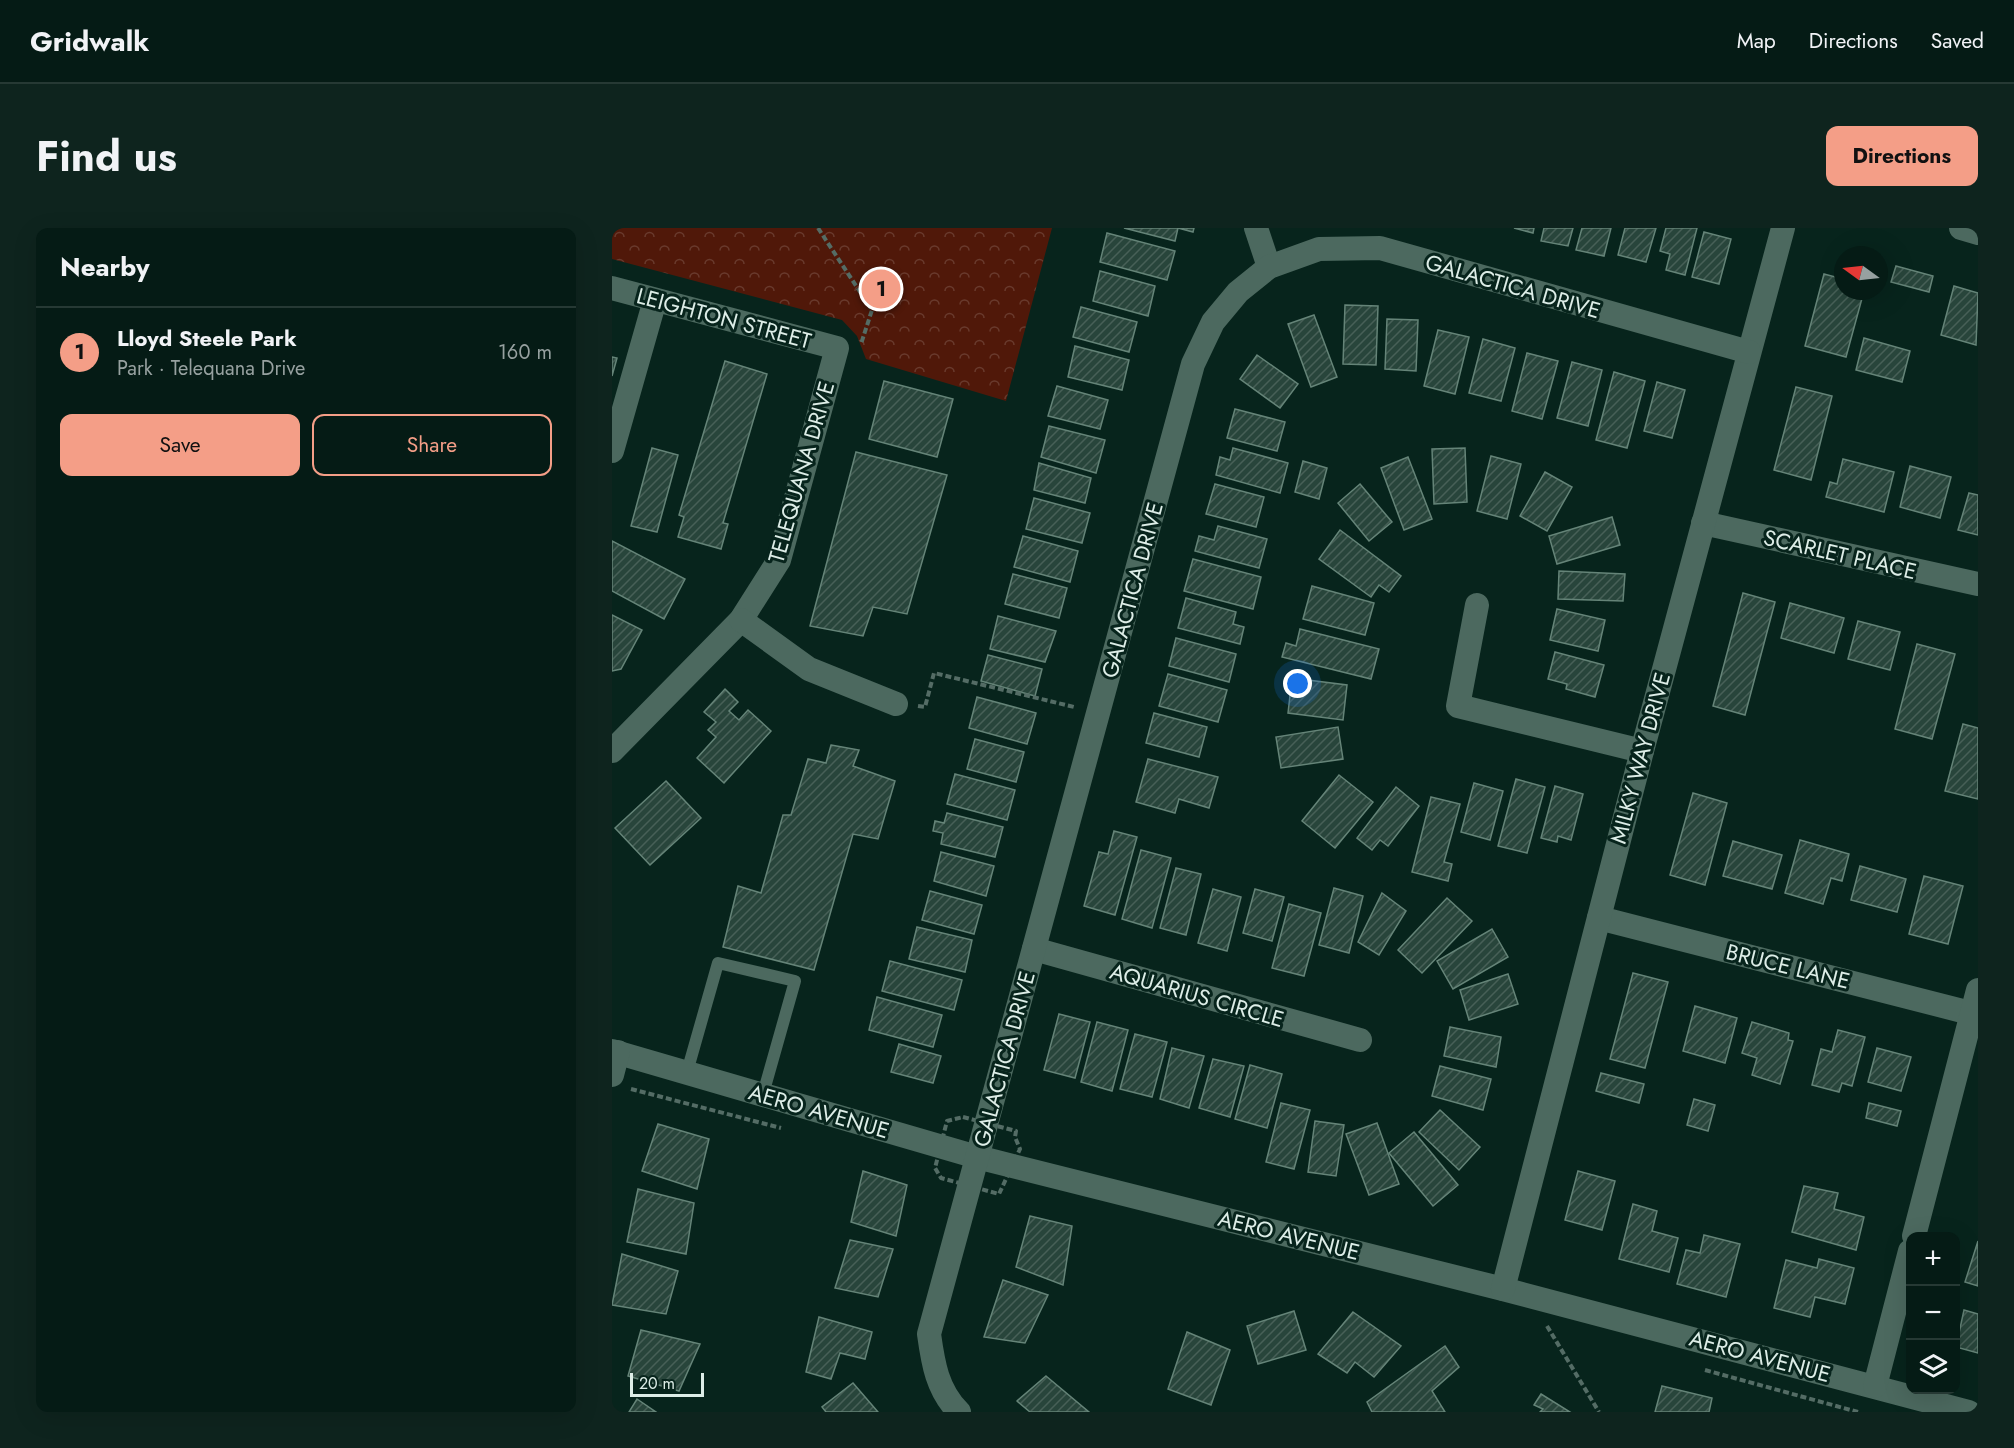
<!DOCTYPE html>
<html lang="en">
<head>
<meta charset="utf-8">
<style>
  body { margin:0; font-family:Jost,sans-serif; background:#0e241e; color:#f1f3f6 }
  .controls { position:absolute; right:18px; bottom:18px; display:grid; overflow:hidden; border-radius:12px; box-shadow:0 6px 24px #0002 }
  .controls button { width:54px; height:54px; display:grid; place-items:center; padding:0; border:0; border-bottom:2px solid #263934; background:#051b15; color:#f1f3f6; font:30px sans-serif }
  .compass { position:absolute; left:1222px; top:18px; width:54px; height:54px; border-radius:50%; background:#051b15; box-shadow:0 6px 24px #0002; rotate:285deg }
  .scale { position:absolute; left:18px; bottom:15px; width:74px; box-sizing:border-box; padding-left:6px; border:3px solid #ddede7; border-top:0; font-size:16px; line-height:21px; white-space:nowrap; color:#ddede7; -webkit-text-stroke:4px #07241c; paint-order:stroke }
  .you { position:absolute; left:686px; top:456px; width:21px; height:21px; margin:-15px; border:4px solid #fff; border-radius:50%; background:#1a73e8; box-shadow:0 0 0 9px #1a73e833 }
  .badge { display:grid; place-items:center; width:39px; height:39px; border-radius:50%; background:#f49e87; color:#111; font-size:20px; font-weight:700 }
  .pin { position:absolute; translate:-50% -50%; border:3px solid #fff; box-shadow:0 2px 6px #0006 }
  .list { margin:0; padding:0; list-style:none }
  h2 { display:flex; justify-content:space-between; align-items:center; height:78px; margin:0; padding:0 24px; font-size:26px }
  h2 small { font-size:20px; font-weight:400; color:#97a1a0 }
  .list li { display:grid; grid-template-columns:39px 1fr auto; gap:18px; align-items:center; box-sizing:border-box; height:90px; padding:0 24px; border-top:2px solid #263934 }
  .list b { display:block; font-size:22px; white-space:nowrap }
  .list p { margin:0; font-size:20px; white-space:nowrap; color:#97a1a0 }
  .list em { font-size:20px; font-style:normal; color:#97a1a0 }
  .actions { display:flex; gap:12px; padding:18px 24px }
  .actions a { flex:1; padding:14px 0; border:2px solid #f49e87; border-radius:12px; text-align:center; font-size:21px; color:#f49e87 }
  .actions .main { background:#f49e87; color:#111 }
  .icon { flex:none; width:33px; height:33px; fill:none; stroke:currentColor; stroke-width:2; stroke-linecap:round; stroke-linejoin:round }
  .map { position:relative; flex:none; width:1366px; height:1184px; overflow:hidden; border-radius:12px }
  header { display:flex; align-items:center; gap:36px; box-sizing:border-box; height:84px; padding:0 30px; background:#051b15; border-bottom:2px solid #263934 }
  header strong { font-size:28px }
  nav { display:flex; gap:33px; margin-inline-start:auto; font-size:21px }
  .intro { display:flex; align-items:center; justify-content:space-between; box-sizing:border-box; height:144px; padding:0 36px }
  h1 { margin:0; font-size:42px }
  .button { padding:15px 27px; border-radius:12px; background:#f49e87; color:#111; font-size:21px; font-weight:700 }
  main { display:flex; gap:36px; padding:0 36px }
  aside { flex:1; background:#051b15; border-radius:12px; box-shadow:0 6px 24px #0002 }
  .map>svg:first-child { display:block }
  .park { fill:url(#park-crowns) }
  .building { fill:url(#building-hatch); stroke:#658478; stroke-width:1.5 }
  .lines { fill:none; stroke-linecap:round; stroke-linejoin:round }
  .path { stroke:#546c65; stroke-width:4; stroke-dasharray:6 3; stroke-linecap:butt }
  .lane { stroke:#4c695f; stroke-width:12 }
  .street { stroke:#4c695f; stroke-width:24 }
  .labels { text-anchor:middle; stroke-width:6; stroke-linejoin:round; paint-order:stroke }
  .street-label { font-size:22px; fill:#ddede7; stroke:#07241c }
</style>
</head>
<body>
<header>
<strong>Gridwalk</strong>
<nav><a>Map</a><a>Directions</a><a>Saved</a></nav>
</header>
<div class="intro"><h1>Find us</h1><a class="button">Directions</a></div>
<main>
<aside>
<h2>Nearby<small></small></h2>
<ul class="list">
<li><span class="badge">1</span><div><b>Lloyd Steele Park</b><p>Park · Telequana Drive</p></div><em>160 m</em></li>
</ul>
<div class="actions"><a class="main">Save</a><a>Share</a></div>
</aside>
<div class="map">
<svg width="1366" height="1184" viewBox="0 0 1366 1184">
  <defs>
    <pattern id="park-crowns" width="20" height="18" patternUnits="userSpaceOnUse" patternTransform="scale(1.5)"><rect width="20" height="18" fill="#501809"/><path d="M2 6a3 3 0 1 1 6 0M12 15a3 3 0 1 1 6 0" fill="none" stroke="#693a2d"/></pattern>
    <pattern id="building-hatch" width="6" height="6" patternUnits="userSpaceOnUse" patternTransform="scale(1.5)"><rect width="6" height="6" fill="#28453b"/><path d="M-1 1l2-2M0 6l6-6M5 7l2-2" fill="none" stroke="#476057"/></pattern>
  </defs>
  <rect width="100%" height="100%" fill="#07241c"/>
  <!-- park -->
  <path class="park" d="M0,0H440L394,173L254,131L245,108L230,92L0,31Z"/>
  <!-- building -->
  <g class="building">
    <path d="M512,0H582L581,4L566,0L563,13Z"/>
    <path d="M902,0H922L921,5Z"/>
    <path d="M932,0H961L956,18L929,13Z"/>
    <path d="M970,0H999L992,28L964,22Z"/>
    <path d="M1013,0H1044L1034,34L1006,27Z"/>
    <path d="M1054,0H1085L1073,47L1054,42L1058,26L1048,23Z"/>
    <path d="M1092,4L1119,11L1107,56L1080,49Z"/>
    <path d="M495,5L563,23L555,52L488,34Z"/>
    <path d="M1284,38L1321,48L1317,64L1279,54Z"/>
    <path d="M488,43L543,58L536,88L481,73Z"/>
    <path d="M1212,46L1231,51V63H1252L1234,129L1193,118Z"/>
    <path d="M1342,58L1366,65L1364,117L1329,107Z"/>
    <path d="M733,77L766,78L764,137L731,136Z"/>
    <path d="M469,79L525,94L517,124L461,109Z"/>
    <path d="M702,87L725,149L699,159L676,96Z"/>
    <path d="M775,91L806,92L804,143L773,141Z"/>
    <path d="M826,102L857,109L843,166L812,158Z"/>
    <path d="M1252,110L1298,123L1290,154L1244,142Z"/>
    <path d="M871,111L903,120L889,173L857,165Z"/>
    <path d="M463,118L517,132L510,162L456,149Z"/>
    <path d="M915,125L946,133L930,191L900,183Z"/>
    <path d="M645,127L686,156L668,180L628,151Z"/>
    <path d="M0,129L5,130L0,148Z"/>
    <path d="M113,133L155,146L111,295L116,296L109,321L66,309L72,289L67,287Z"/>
    <path d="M960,134L990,142L976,198L945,190Z"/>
    <path d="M1002,144L1033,153L1015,220L984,212Z"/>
    <path d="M272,153L341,171L325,229L257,211Z"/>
    <path d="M1045,154L1073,162L1060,210L1032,203Z"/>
    <path d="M445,158L496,172L488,201L436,188Z"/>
    <path d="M1184,159L1220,168L1199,252L1162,242Z"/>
    <path d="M623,181L673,194L665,223L615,210Z"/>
    <path d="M437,198L493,212L484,245L429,229Z"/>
    <path d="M40,220L66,227L45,304L19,298Z"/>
    <path d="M621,220L676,235L668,265L604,247L608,229L618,232Z"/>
    <path d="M853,220L855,274L822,276L820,221Z"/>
    <path d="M244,224L335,247L295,386L261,379L251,408L198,398Z"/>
    <path d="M879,228L909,236L895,291L865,283Z"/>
    <path d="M796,229L820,291L792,302L769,240Z"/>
    <path d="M1231,231L1282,244L1272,284L1214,269L1218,254L1225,256Z"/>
    <path d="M691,233L715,240L707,271L683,264Z"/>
    <path d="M427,235L479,250L473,275L422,262Z"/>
    <path d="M1298,238L1339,249L1328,290L1288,279Z"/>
    <path d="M933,244L960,259L935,303L908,288Z"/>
    <path d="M603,256L652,269L644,299L594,286Z"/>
    <path d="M748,256L780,294L757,313L726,275Z"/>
    <path d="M1357,265L1366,267V307L1346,302Z"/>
    <path d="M422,270L478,285L470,315L414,301Z"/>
    <path d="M1000,289L1008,317L945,336L937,308Z"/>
    <path d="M606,298L655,311L647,340L583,323L587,308L602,312Z"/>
    <path d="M728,302L789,348L777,364L767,357L759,369L707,331Z"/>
    <path d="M411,308L466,323L458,354L402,339Z"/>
    <path d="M0,313L73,351L52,391L0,363Z"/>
    <path d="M581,331L649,349L641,381L572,363Z"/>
    <path d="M947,343L1013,346L1011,373L946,371Z"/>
    <path d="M401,346L455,360L447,390L393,376Z"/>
    <path d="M700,358L762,375L753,407L691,391Z"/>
    <path d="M1131,365L1163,374L1133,487L1101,478Z"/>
    <path d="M574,370L624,384L621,396L632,399L628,416L566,400Z"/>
    <path d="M1178,375L1232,390L1222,425L1169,410Z"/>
    <path d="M945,381L993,392L986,423L938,412Z"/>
    <path d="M0,387L30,402L9,441L0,443Z"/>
    <path d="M386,388L444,403L433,434L378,421Z"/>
    <path d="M1246,393L1288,404L1278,442L1236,431Z"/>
    <path d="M688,401L767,421L759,451L670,429L674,415L684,418Z"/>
    <path d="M564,410L624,426L617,454L557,438Z"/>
    <path d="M1305,416L1343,426L1320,511L1283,501Z"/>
    <path d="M943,424L992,437L983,469L954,461L955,456L936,451Z"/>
    <path d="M376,427L430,441L423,468L369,453Z"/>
    <path d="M556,446L615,462L606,494L547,478Z"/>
    <path d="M680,450L735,457L731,492L676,485Z"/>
    <path d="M113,461L126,474L117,483L127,492L136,482L159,503L112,555L85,530L104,509L96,502L104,494L92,484Z"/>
    <path d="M365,469L424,485L415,516L357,500Z"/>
    <path d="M542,485L595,499L587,529L534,515Z"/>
    <path d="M1351,496L1366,500V571L1333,563Z"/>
    <path d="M726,499L731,531L669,540L664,509Z"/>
    <path d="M363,511L412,524L404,554L355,541Z"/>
    <path d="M219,517L247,522L241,538L283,553L266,611L241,606L202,742L111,719L126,658L149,665L171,587H179L196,531L214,535Z"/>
    <path d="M536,531L606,549L597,580L567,571L563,585L524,574Z"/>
    <path d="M343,546L403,562L395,592L335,576Z"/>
    <path d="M727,547L761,574L723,620L690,593Z"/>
    <path d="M904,551L933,559L915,625L886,618Z"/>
    <path d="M54,553L89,590L38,637L3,600Z"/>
    <path d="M862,555L891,563L878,612L849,604Z"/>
    <path d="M943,558L971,566L959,612L946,608L945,614L929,610Z"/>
    <path d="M784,559L807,578L776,618L768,612L760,622L745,610Z"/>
    <path d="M1081,565L1115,575L1093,657L1058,647Z"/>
    <path d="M819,569L848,576L832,634L840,636L836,653L800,644Z"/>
    <path d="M335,585L391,599L383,629L329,616L331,605L321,603L323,593L332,595Z"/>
    <path d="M502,603L525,609L503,687L472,678L487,624L496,626Z"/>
    <path d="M1188,612L1237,626L1230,653L1219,650L1211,676L1173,665Z"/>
    <path d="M1121,613L1170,627L1160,661L1111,648Z"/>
    <path d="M529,622L559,630L540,700L510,691Z"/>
    <path d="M329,624L382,638L374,668L322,653Z"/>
    <path d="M1248,638L1294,651L1285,684L1239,672Z"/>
    <path d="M564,640L589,646L574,707L548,700Z"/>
    <path d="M1312,648L1351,658L1336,716L1297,706Z"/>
    <path d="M722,660L751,668L737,725L707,717Z"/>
    <path d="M601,661L629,669L615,723L586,715Z"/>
    <path d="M643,661L672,669L660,713L631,705Z"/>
    <path d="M318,663L370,677L362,706L310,692Z"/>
    <path d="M770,665L794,683L767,727L746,714Z"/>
    <path d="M835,670L860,693L810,745L786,722Z"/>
    <path d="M677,676L709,685L692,748L660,740Z"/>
    <path d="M305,699L360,712L353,744L297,731Z"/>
    <path d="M880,701L896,729L841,761L825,733Z"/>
    <path d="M278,733L350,752L342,782L270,763Z"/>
    <path d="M1021,745L1056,754L1033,840L998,831Z"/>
    <path d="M896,746L906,776L857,792L848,762Z"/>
    <path d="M265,769L330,787L321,819L257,802Z"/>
    <path d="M1083,778L1125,790L1113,835L1071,823Z"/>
    <path d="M447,786L478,794L463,850L432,842Z"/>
    <path d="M485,794L516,802L500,863L469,854Z"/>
    <path d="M1140,794L1177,805L1176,812L1181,813L1168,856L1140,847L1145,830L1130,825Z"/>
    <path d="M838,799L889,809L884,839L832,828Z"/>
    <path d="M1226,802L1253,809L1240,858L1230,855L1227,864L1200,857L1209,821L1220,824Z"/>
    <path d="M523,806L555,814L540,869L508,861Z"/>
    <path d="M287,816L329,828L321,855L279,844Z"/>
    <path d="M560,820L592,828L577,880L548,871Z"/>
    <path d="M1265,820L1299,829L1289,863L1256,854Z"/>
    <path d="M601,831L632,838L618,889L587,880Z"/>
    <path d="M638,837L670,846L655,900L623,891Z"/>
    <path d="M828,838L879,851L871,882L820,868Z"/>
    <path d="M989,845L1032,856L1027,875L984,863Z"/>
    <path d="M1082,871L1103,877L1096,903L1075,897Z"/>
    <path d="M669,875L698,882L682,941L654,934Z"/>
    <path d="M1257,875L1289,883L1285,898L1254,890Z"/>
    <path d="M828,882L868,919L847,942L807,904Z"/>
    <path d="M703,893L732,897L724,948L696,944Z"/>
    <path d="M765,895L787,956L757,967L734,906Z"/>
    <path d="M46,896L97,911L85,961L30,943Z"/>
    <path d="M802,904L846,957L821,978L777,925Z"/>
    <path d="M251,943L295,957L284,1008L239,994Z"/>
    <path d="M966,943L1003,953L990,1002L953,992Z"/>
    <path d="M1192,958L1226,965L1222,981L1252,989L1244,1022L1180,1004Z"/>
    <path d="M26,961L82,975L74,1026L15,1014Z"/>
    <path d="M1021,976L1045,983L1040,1003L1066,1010L1057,1044L1007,1031Z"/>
    <path d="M418,988L460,998L451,1057L404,1039Z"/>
    <path d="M1092,1007L1128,1016L1114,1069L1065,1056L1074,1022L1088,1025Z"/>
    <path d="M238,1012L281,1021L266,1069L223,1060Z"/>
    <path d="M1366,1013V1058L1353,1054Z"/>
    <path d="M10,1026L66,1043L54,1086L0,1077Z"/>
    <path d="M1207,1031L1242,1040L1233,1076L1203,1069L1198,1089L1162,1080L1174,1032L1205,1040Z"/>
    <path d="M391,1052L436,1067L413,1115L372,1109Z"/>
    <path d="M1352,1082L1366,1086V1125L1344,1119Z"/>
    <path d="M682,1083L694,1122L646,1136L635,1098Z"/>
    <path d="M741,1084L789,1118L762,1149L743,1134L735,1145L706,1126Z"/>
    <path d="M207,1089L260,1104L253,1131L228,1125L219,1151L194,1144Z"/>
    <path d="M29,1102L88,1116L67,1163L16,1148Z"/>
    <path d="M575,1104L618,1122L599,1177L556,1161Z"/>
    <path d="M833,1118L847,1139L820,1163L833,1184H760L755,1174Z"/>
    <path d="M434,1148L477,1184H418L405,1173Z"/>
    <path d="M241,1155L266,1184H214L210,1179Z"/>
    <path d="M1050,1158L1100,1170L1097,1184H1043Z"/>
    <path d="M929,1166L958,1184H928L931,1181L922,1177Z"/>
    <path d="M25,1171L44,1184H17Z"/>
  </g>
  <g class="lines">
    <!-- path -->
    <g class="path">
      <path d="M206,0L260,82L249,116"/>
      <path d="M306,478L313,479L322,445L462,479"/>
      <path d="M19,861L169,900"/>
      <path d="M351,889L404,903L403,909L408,921L387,966L329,950L323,940L335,893Z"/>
      <path d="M935,1098L987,1184"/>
      <path d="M1093,1142L1246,1184"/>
    </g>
    <!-- lane -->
    <path class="lane" d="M75,844L106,735L183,753L151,866"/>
    <!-- street -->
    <g class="street">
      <path d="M644,0L657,39"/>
      <path d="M1349,0L1366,5"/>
      <path d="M0,60L225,120L167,332L129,392L0,523"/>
      <path d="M0,223L43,72"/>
      <path d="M1091,295L1366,356"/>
      <path d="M865,377L846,478L1030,523"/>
      <path d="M129,392L197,441L284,476"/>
      <path d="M987,690L1366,787"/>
      <path d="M422,721L748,812"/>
      <path d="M0,823L365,929L891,1061L1357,1184"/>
      <path d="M0,847L6,824"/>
      <path d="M1302,1008L1366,762"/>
      <path d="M891,1061L1030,523L1171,0"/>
      <path d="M1263,1158L1298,1023"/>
      <path d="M347,1184C325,1162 321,1135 317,1106L581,136L601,94L626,64L657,39L707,21L768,20L1137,124"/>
    </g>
  </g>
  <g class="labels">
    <!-- street labels -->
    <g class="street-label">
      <text transform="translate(901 58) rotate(16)" y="8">GALACTICA DRIVE</text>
      <text transform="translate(112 90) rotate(15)" y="8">LEIGHTON STREET</text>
      <text transform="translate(189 244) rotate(-74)" y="8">TELEQUANA DRIVE</text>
      <text transform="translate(1228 326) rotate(13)" y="8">SCARLET PLACE</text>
      <text transform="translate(520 362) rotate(-75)" y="8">GALACTICA DRIVE</text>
      <text transform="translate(1028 530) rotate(-75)" y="8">MILKY WAY DRIVE</text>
      <text transform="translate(1176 738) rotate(14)" y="8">BRUCE LANE</text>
      <text transform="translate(585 767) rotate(16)" y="8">AQUARIUS CIRCLE</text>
      <text transform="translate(392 831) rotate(-75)" y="8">GALACTICA DRIVE</text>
      <text transform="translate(207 883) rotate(16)" y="8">AERO AVENUE</text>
      <text transform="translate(677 1007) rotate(14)" y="8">AERO AVENUE</text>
      <text transform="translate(1148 1128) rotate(15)" y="8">AERO AVENUE</text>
    </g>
  </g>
</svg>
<div class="controls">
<button>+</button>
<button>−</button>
<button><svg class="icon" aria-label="layers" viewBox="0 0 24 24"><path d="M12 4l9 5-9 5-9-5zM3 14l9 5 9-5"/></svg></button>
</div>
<svg class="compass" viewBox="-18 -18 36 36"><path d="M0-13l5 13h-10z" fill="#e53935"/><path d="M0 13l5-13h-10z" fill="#97a1a0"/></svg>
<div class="scale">20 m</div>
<div class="you"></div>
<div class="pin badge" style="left:269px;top:61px">1</div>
</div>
</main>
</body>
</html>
